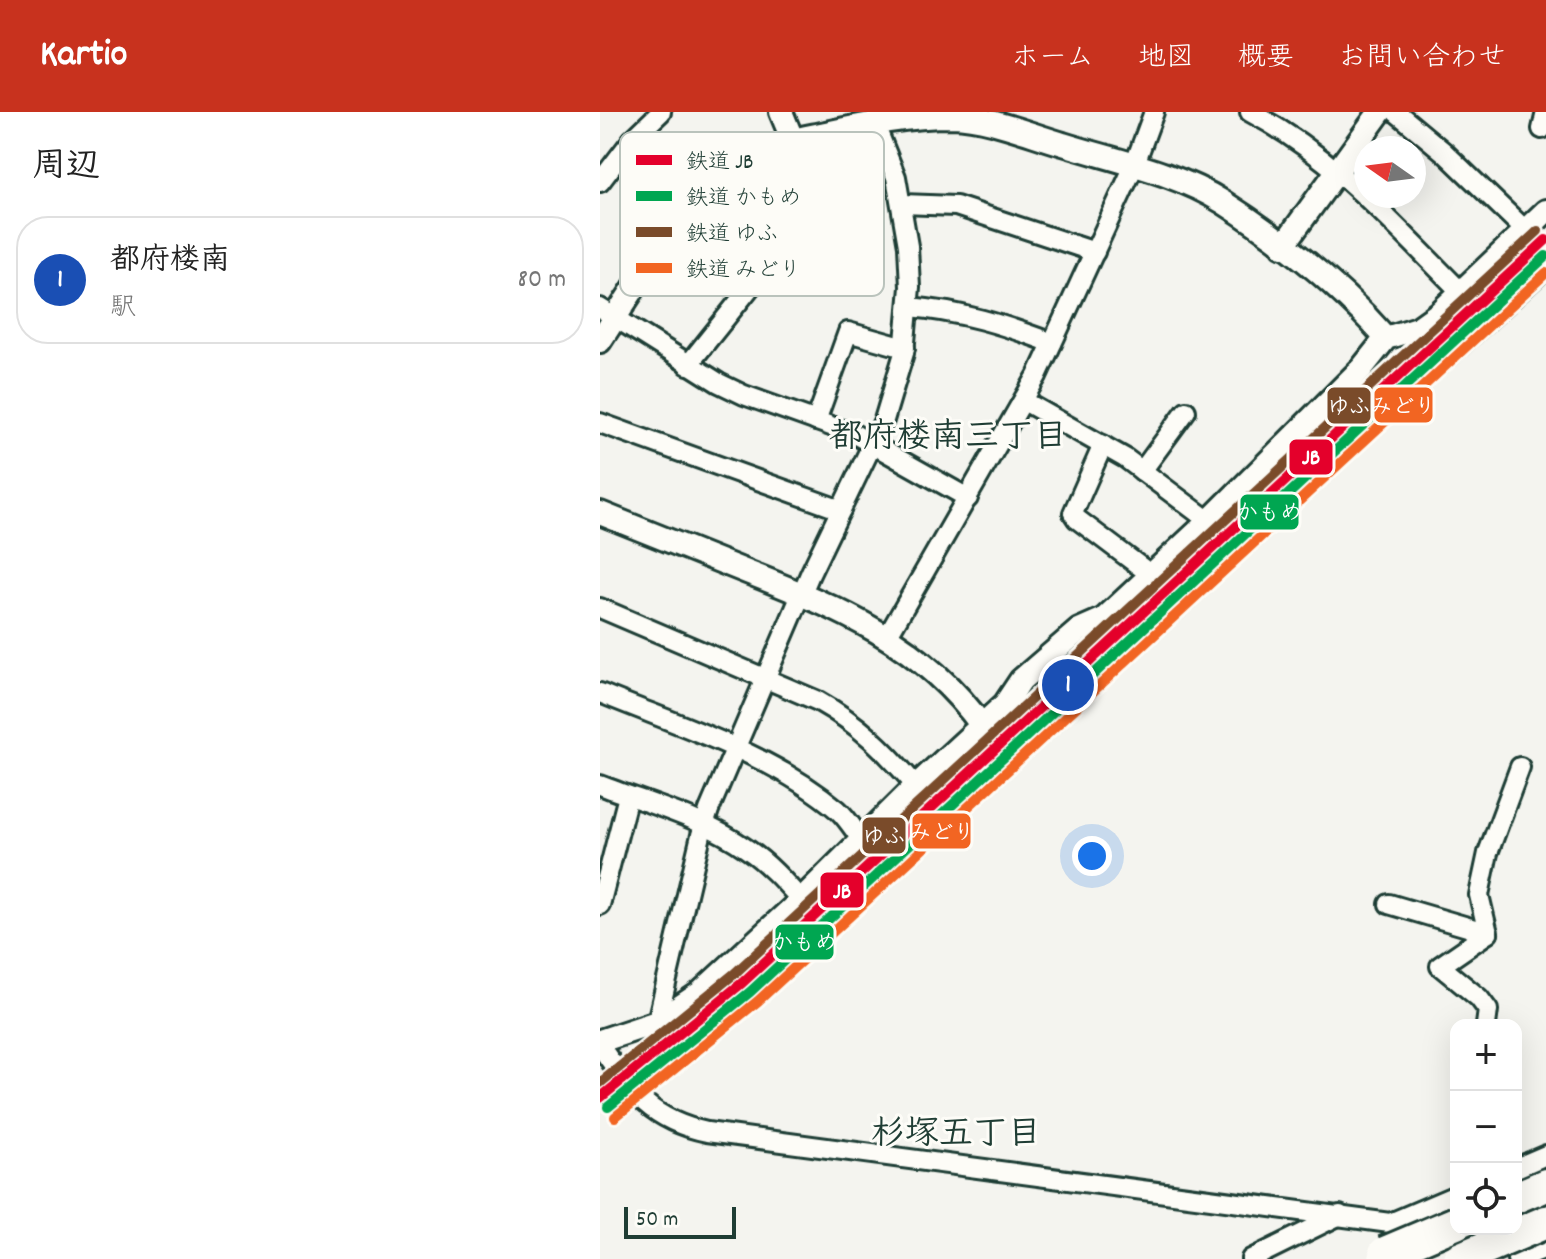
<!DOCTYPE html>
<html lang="ja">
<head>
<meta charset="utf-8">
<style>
  body { margin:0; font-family:Dekko,"Klee One",sans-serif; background:#f2f2f2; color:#222 }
  .controls { position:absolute; right:24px; bottom:24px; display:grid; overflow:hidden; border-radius:16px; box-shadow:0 8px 32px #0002 }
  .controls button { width:72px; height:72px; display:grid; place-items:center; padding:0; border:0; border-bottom:2px solid #e0e0e0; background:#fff; color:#222; font:40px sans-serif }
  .compass { position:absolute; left:754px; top:24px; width:72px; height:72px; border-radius:50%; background:#fff; box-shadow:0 8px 32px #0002; rotate:284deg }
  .scale { position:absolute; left:24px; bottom:20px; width:112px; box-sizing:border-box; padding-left:8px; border:4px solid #1f3d34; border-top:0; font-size:22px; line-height:28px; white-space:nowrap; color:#1f3d34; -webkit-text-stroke:6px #fdfcf7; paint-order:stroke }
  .you { position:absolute; left:492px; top:744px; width:28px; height:28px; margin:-20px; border:6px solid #fff; border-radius:50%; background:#1a73e8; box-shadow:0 0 0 12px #1a73e833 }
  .badge { display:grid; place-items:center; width:52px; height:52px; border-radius:50%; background:#c8321e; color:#fff; font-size:26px; font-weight:700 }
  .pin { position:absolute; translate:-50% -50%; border:4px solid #fff; box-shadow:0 2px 8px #0006 }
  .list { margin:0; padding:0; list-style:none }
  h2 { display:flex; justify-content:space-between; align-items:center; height:104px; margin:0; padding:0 32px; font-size:34px }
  h2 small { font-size:26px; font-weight:400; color:#767676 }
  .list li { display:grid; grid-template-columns:52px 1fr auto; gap:24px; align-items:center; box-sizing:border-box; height:128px; margin:0 16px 16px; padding:0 16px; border:2px solid #e0e0e0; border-radius:32px }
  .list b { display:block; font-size:30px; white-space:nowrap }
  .list p { margin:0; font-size:26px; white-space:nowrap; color:#767676 }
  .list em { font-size:26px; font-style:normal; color:#767676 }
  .icon { flex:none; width:44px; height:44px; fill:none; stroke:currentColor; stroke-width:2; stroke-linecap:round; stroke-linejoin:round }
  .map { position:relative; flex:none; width:946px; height:1147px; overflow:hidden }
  header { display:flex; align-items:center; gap:48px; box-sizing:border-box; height:112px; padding:0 40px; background:#c8321e; color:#fff }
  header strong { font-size:38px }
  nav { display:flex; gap:44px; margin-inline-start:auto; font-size:28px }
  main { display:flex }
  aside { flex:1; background:#fff }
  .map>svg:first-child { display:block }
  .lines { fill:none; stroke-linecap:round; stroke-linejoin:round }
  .minor-casing { stroke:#1f3d34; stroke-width:24 }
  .tertiary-casing { stroke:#1f3d34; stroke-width:28 }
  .motorway-casing { stroke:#1f3d34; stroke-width:38 }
  .minor { stroke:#fdfcf7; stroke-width:18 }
  .tertiary { stroke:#fdfcf7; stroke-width:22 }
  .motorway { stroke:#fdfcf7; stroke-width:32 }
  .motorway-bridge-casing { stroke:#1f3d34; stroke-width:38; stroke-linecap:butt }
  .motorway-bridge { stroke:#fdfcf7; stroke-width:32 }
  .rail-1-casing { stroke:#fdfcf7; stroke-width:16 }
  .rail-2-casing { stroke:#fdfcf7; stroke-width:16 }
  .rail-3-casing { stroke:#fdfcf7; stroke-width:16 }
  .rail-4-casing { stroke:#fdfcf7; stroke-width:16 }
  .rail-1 { stroke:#e4002b; stroke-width:10 }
  .rail-2 { stroke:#00a651; stroke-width:10 }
  .rail-3 { stroke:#7a4b2a; stroke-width:10 }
  .rail-4 { stroke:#f26522; stroke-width:10 }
  .labels { text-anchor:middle; stroke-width:6; stroke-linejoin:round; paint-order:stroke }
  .neighbourhood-label { font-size:34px; font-weight:bold; fill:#1f3d34; stroke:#fdfcf7 }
  .key { fill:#fdfcf7; stroke:#bac3bc; stroke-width:2 }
  .key-label { font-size:22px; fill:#1f3d34 }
  .line-badge { stroke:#fdfcf7; stroke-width:3 }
  .badge-label { font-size:22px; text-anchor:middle; font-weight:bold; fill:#fff }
</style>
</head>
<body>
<header>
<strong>Kartio</strong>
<nav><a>ホーム</a><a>地図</a><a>概要</a><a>お問い合わせ</a></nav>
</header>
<main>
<aside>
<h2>周辺<small></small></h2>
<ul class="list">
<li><span class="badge" style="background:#1a4fb4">1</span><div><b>都府楼南</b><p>駅</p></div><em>80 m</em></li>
</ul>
</aside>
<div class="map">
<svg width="946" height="1147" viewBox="0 0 946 1147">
  <rect width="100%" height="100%" fill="#f4f4ef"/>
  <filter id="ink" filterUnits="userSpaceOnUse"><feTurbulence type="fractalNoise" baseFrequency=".0125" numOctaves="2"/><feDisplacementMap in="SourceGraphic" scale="16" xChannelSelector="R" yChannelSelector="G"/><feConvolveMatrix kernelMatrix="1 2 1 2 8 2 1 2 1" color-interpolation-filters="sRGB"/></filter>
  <g filter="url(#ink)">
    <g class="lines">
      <defs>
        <g id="minor">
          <path d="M650,0C735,45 793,112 860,179"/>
          <path d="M796,0L844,40L925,118"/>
          <path d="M942,17L946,0"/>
          <path d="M0,70L32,28L61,0"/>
          <path d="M302,92L356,94L495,140"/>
          <path d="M309,195C360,199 405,213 452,231"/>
          <path d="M0,196L119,271L144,283L256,323L368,386"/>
          <path d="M88,253L188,128L189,116L150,56"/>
          <path d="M807,283L946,156"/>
          <path d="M424,289L525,346L609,409"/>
          <path d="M216,309L248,220L305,236"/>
          <path d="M0,311L241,398"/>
          <path d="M503,333L473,401L477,407L550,462"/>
          <path d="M542,359L586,299"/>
          <path d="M0,496L218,589C259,612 285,638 316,674"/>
          <path d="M287,525L437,264L534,54L554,0"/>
          <path d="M0,581C80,614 170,641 238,698C247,706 254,718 261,727"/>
          <path d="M0,673C48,692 104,706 147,737C168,751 184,769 201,788"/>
          <path d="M789,792L888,821"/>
          <path d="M0,793L28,684"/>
          <path d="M57,910L101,723L109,698L210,462L284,308L304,241L310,175L308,134L296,65L274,10"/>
          <path d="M886,913L888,898L879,886L840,854L888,821L879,783L888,741L920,655"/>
          <path d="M0,934C32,980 50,1008 107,1020L790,1111L856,1083"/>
          <path d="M916,1056L946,1043"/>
          <path d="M651,1147L740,1103"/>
          <path d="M917,1147L946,1136"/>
        </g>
        <g id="tertiary">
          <path d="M181,0L193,29"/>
          <path d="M683,134L780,0"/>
          <path d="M0,229C21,197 41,163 64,133C97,90 144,56 190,30C200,25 214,24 226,21C267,12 309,4 352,4C389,5 428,22 463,32C514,48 578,61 623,90C681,127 740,174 786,226"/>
          <path d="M0,401C49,421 98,440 147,460C239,496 323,531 382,614"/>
          <path d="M0,929L57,910L100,881L201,788L316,674L405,592L421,568L479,518L504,507L609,409L762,256L786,226L818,216L839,201L946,99"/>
        </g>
        <path id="motorway" d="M916,1086L946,1073"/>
      </defs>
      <!-- minor casing -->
      <use href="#minor" class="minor-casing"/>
      <!-- tertiary casing -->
      <use href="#tertiary" class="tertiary-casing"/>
      <!-- motorway casing -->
      <use href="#motorway" class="motorway-casing"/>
      <!-- minor -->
      <use href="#minor" class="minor"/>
      <!-- tertiary -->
      <use href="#tertiary" class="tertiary"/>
      <!-- motorway -->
      <use href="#motorway" class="motorway"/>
      <defs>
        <g id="motorway-bridge">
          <path d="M785,1141L856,1111"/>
          <path d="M859,1147L946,1110"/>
        </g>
      </defs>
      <!-- motorway-bridge casing -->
      <use href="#motorway-bridge" class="motorway-bridge-casing"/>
      <!-- motorway-bridge -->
      <use href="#motorway-bridge" class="motorway-bridge"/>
      <defs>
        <path id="rail-1" d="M0,986L142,871L946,128"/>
        <path id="rail-2" d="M8,995L150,880L946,144"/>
        <path id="rail-3" d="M0,971L134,862L938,119"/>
        <path id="rail-4" d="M15,1005L158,889L946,161"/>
      </defs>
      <!-- rail-1 casing -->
      <use href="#rail-1" class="rail-1-casing"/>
      <!-- rail-2 casing -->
      <use href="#rail-2" class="rail-2-casing"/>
      <!-- rail-3 casing -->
      <use href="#rail-3" class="rail-3-casing"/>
      <!-- rail-4 casing -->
      <use href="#rail-4" class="rail-4-casing"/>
      <!-- rail-1 -->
      <use href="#rail-1" class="rail-1"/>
      <!-- rail-2 -->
      <use href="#rail-2" class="rail-2"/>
      <!-- rail-3 -->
      <use href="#rail-3" class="rail-3"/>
      <!-- rail-4 -->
      <use href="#rail-4" class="rail-4"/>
    </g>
  </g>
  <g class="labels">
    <!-- neighbourhood labels -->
    <g class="neighbourhood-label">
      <text x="348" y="334">都府楼南三丁目</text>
      <text x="356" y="1031">杉塚五丁目</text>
    </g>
  </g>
  <!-- legend -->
  <rect x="20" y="20" width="264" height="164" rx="12" class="key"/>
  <rect x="36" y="43" width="36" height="10" fill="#e4002b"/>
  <rect x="36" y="79" width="36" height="10" fill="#00a651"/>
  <rect x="36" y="115" width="36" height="10" fill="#7a4b2a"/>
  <rect x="36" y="151" width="36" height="10" fill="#f26522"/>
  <g class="key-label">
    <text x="86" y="56">鉄道 JB</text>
    <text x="86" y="92">鉄道 かもめ</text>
    <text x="86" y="128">鉄道 ゆふ</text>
    <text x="86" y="164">鉄道 みどり</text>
  </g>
  <g class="line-badge">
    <rect x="773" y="274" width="61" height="38" rx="8" fill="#f26522"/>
    <rect x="726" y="274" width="46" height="39" rx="8" fill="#7a4b2a"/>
    <rect x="688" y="326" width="46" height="38" rx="8" fill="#e4002b"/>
    <rect x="639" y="381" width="61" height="38" rx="8" fill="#00a651"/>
    <rect x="311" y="700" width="61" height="38" rx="8" fill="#f26522"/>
    <rect x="261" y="704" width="46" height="39" rx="8" fill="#7a4b2a"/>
    <rect x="219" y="759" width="46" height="38" rx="8" fill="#e4002b"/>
    <rect x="174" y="811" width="61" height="38" rx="8" fill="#00a651"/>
  </g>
  <g class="badge-label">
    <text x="803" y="301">みどり</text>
    <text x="749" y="301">ゆふ</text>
    <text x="711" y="352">JB</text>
    <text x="669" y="407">かもめ</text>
    <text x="342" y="727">みどり</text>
    <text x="284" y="731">ゆふ</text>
    <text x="242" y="786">JB</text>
    <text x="204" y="837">かもめ</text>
  </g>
</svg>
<div class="controls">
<button>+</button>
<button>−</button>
<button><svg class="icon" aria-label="locate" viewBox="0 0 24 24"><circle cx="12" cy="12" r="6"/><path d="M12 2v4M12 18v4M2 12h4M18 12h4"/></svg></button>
</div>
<svg class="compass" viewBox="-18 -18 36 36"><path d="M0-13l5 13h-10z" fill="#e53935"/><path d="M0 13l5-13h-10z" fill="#767676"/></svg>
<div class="scale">50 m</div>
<div class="you"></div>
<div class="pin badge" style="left:468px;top:573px;background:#1a4fb4">1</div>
</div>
</main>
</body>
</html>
